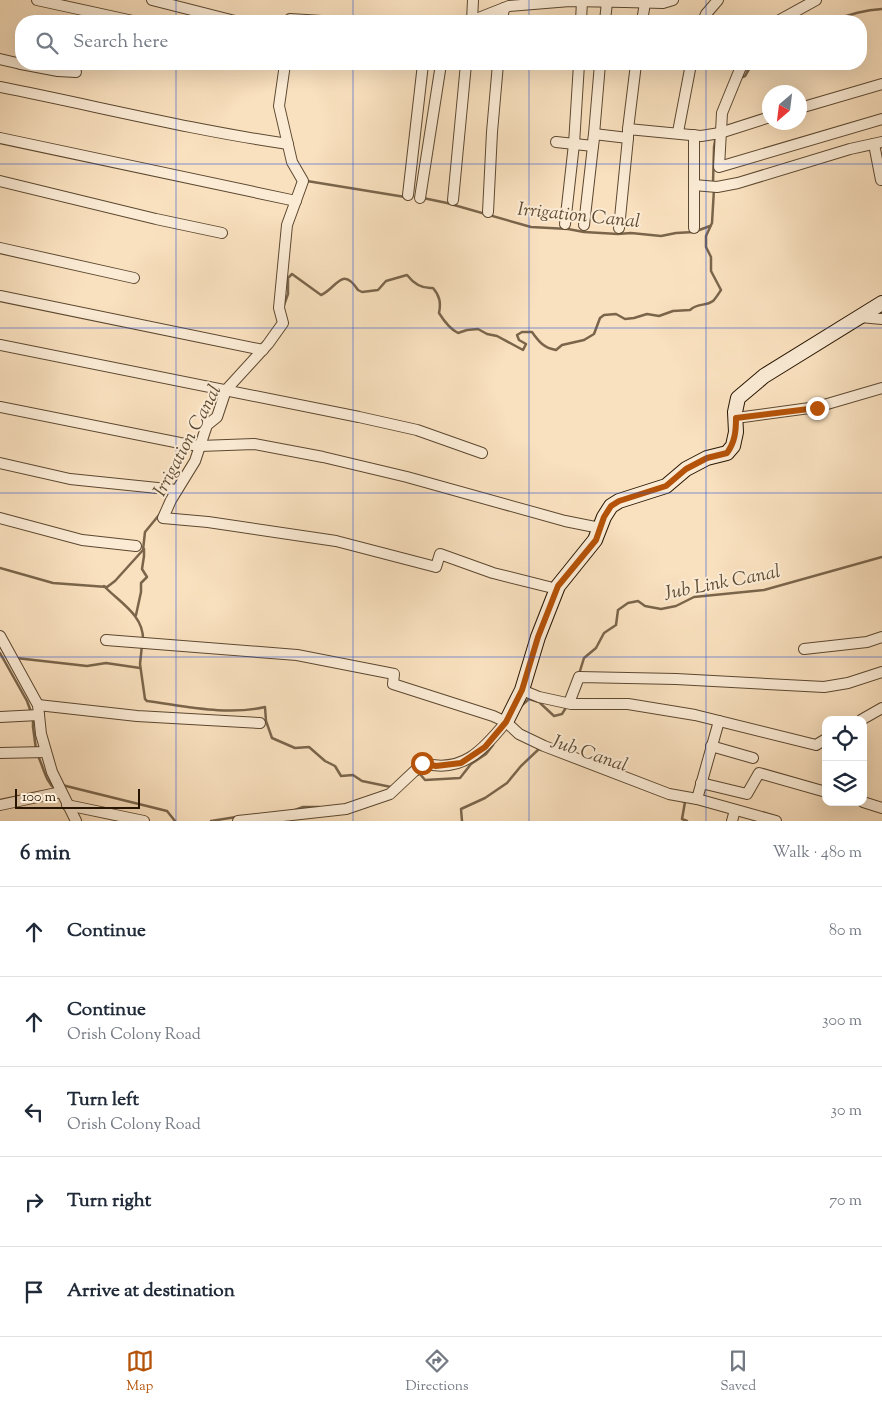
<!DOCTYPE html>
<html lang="en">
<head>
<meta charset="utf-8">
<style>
  body { margin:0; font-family:"Sorts Mill Goudy",serif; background:#f2f2f3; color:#1f2937 }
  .controls { position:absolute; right:15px; bottom:15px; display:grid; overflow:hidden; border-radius:10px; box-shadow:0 5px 20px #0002 }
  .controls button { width:45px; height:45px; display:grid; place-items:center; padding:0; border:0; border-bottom:1px solid #e0e1e3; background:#fff; color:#1f2937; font:25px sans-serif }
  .compass { position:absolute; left:762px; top:85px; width:45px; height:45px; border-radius:50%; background:#fff; box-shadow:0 5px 20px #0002; rotate:208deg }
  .scale { position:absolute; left:15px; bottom:12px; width:125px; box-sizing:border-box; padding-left:5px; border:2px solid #271500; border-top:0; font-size:14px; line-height:18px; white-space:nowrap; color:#271500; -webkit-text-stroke:4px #fbebd5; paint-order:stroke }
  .stop { position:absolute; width:15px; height:15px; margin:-11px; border:4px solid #b45309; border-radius:50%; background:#fff }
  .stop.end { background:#b45309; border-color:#fff; box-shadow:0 1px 5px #0008 }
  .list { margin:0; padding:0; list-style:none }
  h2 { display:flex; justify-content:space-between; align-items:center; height:65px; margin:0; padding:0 20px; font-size:21px }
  h2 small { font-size:16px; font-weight:400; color:#747a83 }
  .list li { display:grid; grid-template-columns:32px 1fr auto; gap:15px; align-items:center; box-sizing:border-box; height:90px; padding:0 20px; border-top:1px solid #e0e1e3 }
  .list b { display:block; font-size:19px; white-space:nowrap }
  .list p { margin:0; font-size:16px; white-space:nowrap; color:#747a83 }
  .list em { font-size:16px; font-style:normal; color:#747a83 }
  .icon { flex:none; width:28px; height:28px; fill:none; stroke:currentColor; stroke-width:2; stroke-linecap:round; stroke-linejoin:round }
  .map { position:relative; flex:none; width:882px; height:821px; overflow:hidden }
  .search { position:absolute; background:#fff; box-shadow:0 5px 20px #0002; left:15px; right:15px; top:15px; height:55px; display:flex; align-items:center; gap:12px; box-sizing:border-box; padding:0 18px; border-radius:20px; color:#747a83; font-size:19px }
  .sheet { height:515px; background:#fff }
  nav { display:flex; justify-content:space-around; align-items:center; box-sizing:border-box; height:70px; border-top:1px solid #e0e1e3; background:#fff; font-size:14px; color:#747a83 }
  nav a { display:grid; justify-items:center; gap:2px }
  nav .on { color:#b45309 }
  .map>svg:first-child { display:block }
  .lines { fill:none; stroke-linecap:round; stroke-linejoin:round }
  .stream { stroke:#7a654b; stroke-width:2.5 }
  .street-casing { stroke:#5c4830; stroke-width:12 }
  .secondary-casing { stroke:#271500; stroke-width:16 }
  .street { stroke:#fbebd5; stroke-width:10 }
  .secondary { stroke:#fbebd5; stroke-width:14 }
  .route { stroke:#b45309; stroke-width:6 }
  .grid { fill:none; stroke:#1d4ed8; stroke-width:1; stroke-opacity:0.55 }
  .labels { text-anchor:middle; stroke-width:4; stroke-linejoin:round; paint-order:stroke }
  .water-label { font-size:19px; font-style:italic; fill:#5f4b32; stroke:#fbebd5 }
</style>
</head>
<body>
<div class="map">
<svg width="882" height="821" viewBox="0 0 882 821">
  <rect width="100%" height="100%" fill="#f9e0be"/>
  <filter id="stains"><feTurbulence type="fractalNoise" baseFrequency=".004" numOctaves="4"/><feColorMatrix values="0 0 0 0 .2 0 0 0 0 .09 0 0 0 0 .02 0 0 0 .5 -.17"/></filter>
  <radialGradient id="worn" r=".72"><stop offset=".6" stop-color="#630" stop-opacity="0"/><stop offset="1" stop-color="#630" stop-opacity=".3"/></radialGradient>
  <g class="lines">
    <!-- stream -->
    <g class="stream">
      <path d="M831,21C849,15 863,10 882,9"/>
      <path d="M740,78L745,76L752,64"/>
      <path d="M307,181L405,197"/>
      <path d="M713,183L714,147L716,136"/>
      <path d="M423,198L447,203L531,227L568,229L584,232L618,234L631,233L661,236L676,233L694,232L710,226"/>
      <path d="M284,305L288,294V278L292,274L321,295C337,288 342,265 358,290L362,292L378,290L386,281L407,275C414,284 422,289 433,288C440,296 441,303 439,313C444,321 450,329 458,333L467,330L478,329L487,334L497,336L523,350L526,344L519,340L517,335L522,332H532C539,342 544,348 556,350L562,345L584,340L594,334L600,318L604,315L616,314L625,319L634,318L647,314L659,316L673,311L690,310C699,302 705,307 713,301C716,298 719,293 721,290L711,271V257L706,247V236L712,223L714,189"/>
      <path d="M0,568L53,583L107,587L115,581L143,550L145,532L159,515"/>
      <path d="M104,586C119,602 144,615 143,640"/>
      <path d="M136,615L141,592V583L147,577L142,569L144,556V549"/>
      <path d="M142,645L140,664L145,699L147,701C185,706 227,716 265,707L266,721L272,738L295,748L309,747L325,761L335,766L341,776L353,775L362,781L391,787"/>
      <path d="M0,653L27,701L31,712"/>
      <path d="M16,658L87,666L106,663L140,668"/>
      <path d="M579,674L584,658L596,648L604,633L616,625L618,610L628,603L638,601L645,606L661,609L676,606L694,597L764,590L882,557"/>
      <path d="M521,706L529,699L539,702L554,716L562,714L567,706"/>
      <path d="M33,717V727L36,749"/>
      <path d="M38,756C44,768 45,781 56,790"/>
      <path d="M417,775L420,774L425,780L460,778L471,764L486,754L493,745"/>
      <path d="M62,785L167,811L175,821"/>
      <path d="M682,801L685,802L682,819L687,821"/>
      <path d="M295,810L303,807H319"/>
      <path d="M211,821L236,817"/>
      <path d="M462,821L461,809L485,798L507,783L521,766L540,748"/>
    </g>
    <defs>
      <g id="street">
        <path d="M37,0L133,21"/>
        <path d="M152,0L235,21"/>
        <path d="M625,0V2L663,3L673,0"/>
        <path d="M289,21L290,19L322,21"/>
        <path d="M471,21L509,6L570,1L625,2"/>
        <path d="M472,21L473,0"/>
        <path d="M502,21L504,8"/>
        <path d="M581,21L582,1"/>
        <path d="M605,21L607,2"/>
        <path d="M642,21L645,3"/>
        <path d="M703,21L706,14L718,0"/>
        <path d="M778,21L816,0"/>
        <path d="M0,59L21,64"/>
        <path d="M21,64L58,71L76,72"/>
        <path d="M285,64L279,106L292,162L303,181L287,225L279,308L283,323L268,344L226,390L217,417L207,425L195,461L171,500L163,518L208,522L336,541L436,567L440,554L493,573L557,589"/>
        <path d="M744,64L740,69L722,113L719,167L882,119"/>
        <path d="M0,87C96,106 191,130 288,144"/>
        <path d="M800,108L882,84"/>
        <path d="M628,129L636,64"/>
        <path d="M678,132L691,64"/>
        <path d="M694,135V228"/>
        <path d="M0,138L296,201"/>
        <path d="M556,142L593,146L594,134L628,138V129L701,136L720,133L770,117"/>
        <path d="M874,144L881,180"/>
        <path d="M0,181L156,219L222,233"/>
        <path d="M694,185L717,187L738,183L850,149L882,142"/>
        <path d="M408,195L423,64"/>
        <path d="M420,198L441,64"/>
        <path d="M453,200L466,64"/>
        <path d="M488,212L492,132L498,64"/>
        <path d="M565,224L574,144L579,64"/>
        <path d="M584,225L593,146L600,64"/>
        <path d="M619,228L628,138"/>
        <path d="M0,248L134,278"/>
        <path d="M0,296L263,350"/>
        <path d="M860,317L882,319"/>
        <path d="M0,345L359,417L417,430L482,453"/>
        <path d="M0,407L180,443L200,446L254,444L323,457L407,477L565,521L600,528"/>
        <path d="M736,418L817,407L882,388"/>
        <path d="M0,463L70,479L177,490"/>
        <path d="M0,518L82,540L136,546"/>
        <path d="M0,636L38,705L41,734L52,772L76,821"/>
        <path d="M106,640L297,655L394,674L393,684L493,716L506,722L519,734L544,746L669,794L697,799"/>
        <path d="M804,649L867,642L882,637"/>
        <path d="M522,690L539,697L571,704H628L695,715L816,745L826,739"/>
        <path d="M569,703L579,677L676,679L824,687L848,683L882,672"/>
        <path d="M38,705L137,716L260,723"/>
        <path d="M0,717L39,715"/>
        <path d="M861,720L882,708"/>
        <path d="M719,721L697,799L776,821"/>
        <path d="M711,746L753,758"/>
        <path d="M0,753L46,752"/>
        <path d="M701,783L747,794L759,773L826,792"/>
        <path d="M863,802L882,808"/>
        <path d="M0,805L61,792"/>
        <path d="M67,805L144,821"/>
        <path d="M238,821L346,809L390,794L423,763C462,774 483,750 506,722"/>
        <path d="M732,821L735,810"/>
      </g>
      <path id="secondary" d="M506,722L522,690L538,637L558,586L595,540L604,517L611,506L619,501L666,486L686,469L707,458L727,453L733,446L736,432L735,412L738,398L764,376L882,303"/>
    </defs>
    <!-- street casing -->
    <use href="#street" class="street-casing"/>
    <!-- secondary casing -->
    <use href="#secondary" class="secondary-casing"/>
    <!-- street -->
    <use href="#street" class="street"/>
    <!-- secondary -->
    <use href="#secondary" class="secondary"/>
  </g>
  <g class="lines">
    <!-- route -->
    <path class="route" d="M422,763L436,766L461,763L485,747L506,722L522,690L538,637L558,586L596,540L604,517L611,506L619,501L666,486L686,469L707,458L727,453C735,442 736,431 736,418L817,408"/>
  </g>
  <!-- grid -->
  <path class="grid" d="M176,0V21M353,0V21M529,0V21M706,0V21M176,64V821M353,64V821M529,64V821M706,64V821M0,164H882M0,328H882M0,493H882M0,657H882"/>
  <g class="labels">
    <!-- water labels -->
    <g class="water-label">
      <text transform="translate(579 214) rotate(6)" y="7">Irrigation Canal</text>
      <text transform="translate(186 440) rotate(-62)" y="7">Irrigation Canal</text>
      <text transform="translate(722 581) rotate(-11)" y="7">Jub Link Canal</text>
      <text transform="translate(590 752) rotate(19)" y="7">Jub Canal</text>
    </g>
  </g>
  <rect width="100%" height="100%" filter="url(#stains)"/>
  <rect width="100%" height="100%" fill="url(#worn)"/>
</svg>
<div class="controls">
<button><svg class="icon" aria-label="locate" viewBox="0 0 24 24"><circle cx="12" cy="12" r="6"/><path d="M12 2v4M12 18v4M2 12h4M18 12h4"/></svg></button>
<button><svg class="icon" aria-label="layers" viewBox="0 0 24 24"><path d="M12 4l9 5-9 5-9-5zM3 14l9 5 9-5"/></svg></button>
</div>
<svg class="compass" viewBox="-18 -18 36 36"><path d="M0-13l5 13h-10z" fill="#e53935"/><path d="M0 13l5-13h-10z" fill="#747a83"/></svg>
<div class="scale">100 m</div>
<div class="stop" style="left:422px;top:763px"></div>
<div class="stop end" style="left:817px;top:408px"></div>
<div class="search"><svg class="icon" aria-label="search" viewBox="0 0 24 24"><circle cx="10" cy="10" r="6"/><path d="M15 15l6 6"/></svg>Search here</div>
</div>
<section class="sheet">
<h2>6 min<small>Walk · 480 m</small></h2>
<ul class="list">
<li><svg class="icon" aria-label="ahead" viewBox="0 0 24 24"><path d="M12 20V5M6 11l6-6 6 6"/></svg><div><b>Continue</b></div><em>80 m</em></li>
<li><svg class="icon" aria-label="ahead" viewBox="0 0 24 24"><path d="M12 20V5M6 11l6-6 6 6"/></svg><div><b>Continue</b><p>Orish Colony Road</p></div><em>300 m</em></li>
<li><svg class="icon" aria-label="left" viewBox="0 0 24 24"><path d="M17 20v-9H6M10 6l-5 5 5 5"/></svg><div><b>Turn left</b><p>Orish Colony Road</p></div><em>30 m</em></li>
<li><svg class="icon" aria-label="right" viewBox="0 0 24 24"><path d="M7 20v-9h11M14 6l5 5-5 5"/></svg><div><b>Turn right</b></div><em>70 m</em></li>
<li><svg class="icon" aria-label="arrive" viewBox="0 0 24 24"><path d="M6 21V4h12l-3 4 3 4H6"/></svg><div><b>Arrive at destination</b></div></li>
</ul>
</section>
<nav>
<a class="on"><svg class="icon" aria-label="map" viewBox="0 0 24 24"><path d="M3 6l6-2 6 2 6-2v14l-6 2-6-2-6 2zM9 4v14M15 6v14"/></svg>Map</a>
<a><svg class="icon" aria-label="directions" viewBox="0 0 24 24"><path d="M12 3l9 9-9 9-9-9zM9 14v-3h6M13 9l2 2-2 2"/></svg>Directions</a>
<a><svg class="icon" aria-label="saved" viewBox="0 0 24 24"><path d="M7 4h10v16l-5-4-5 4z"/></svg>Saved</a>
</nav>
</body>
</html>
